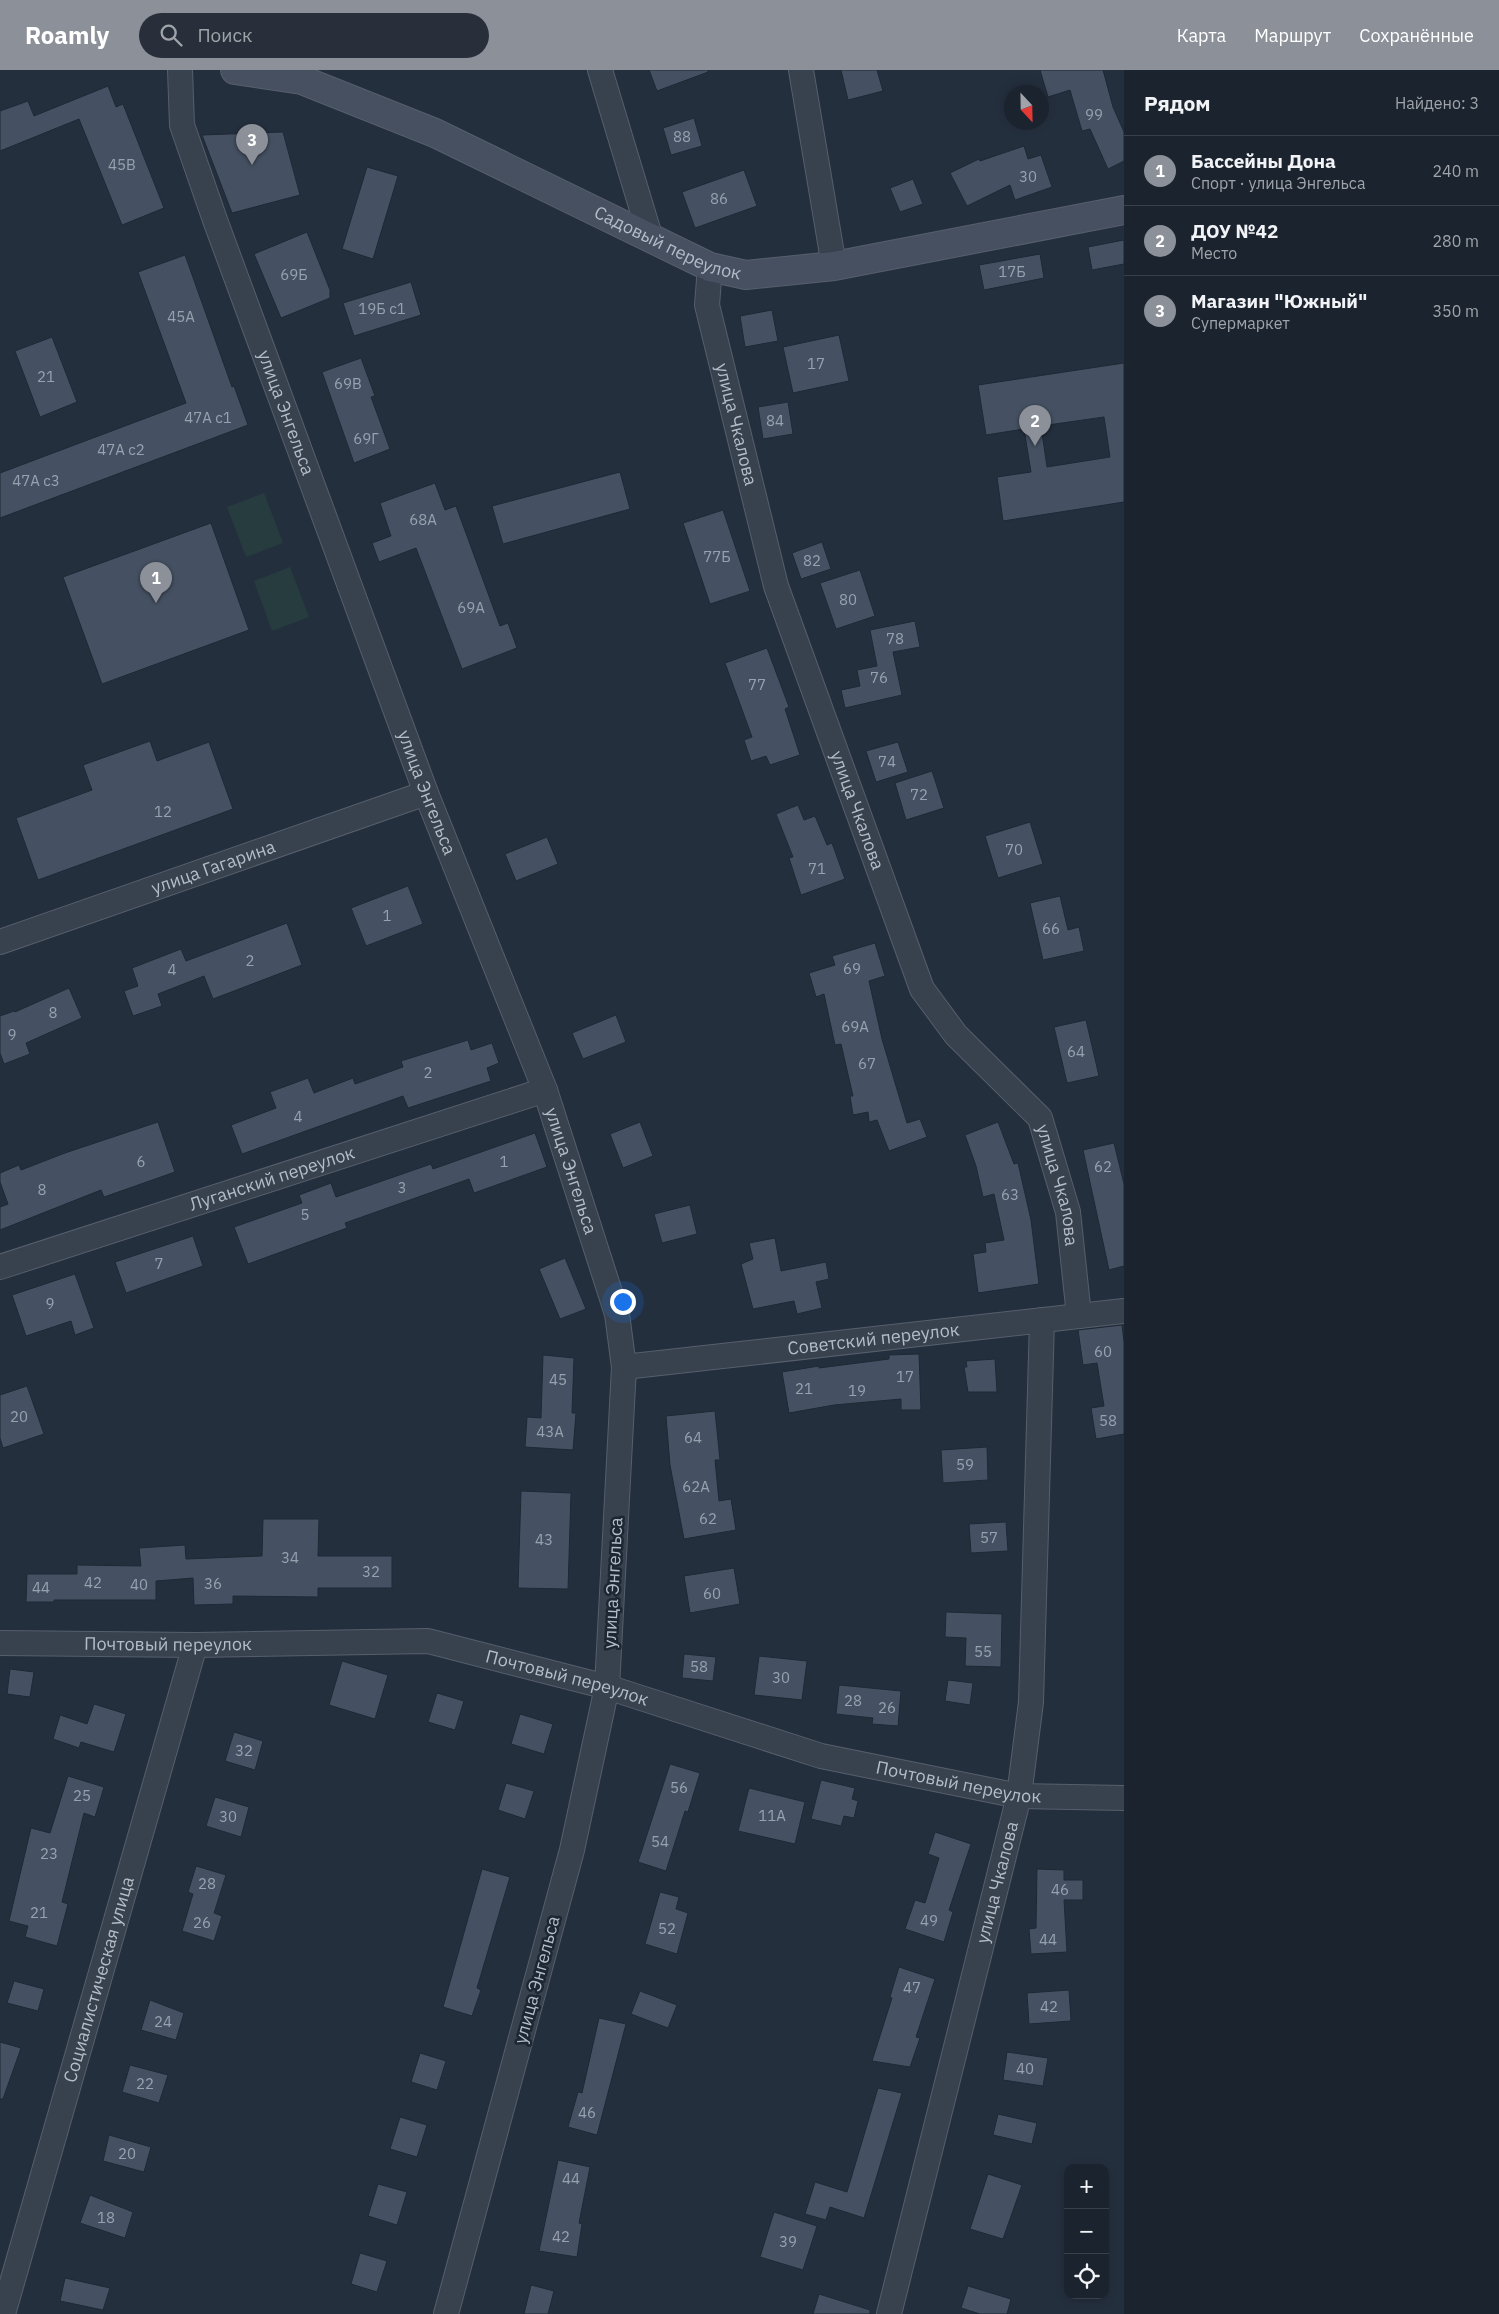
<!DOCTYPE html>
<html lang="ru">
<head>
<meta charset="utf-8">
<style>
  body { margin:0; font-family:"IBM Plex Sans",sans-serif; background:#282f3a; color:#f1f3f6 }
  .controls { position:absolute; right:15px; bottom:15px; display:grid; overflow:hidden; border-radius:10px; box-shadow:0 2px 8px #0003 }
  .controls button { width:45px; height:45px; display:grid; place-items:center; padding:0; border:0; border-bottom:1px solid #39404a; background:#1b232e; color:#f1f3f6; font:25px sans-serif }
  .compass { position:absolute; left:1004px; top:15px; width:45px; height:45px; border-radius:50%; background:#1b232e; box-shadow:0 2px 8px #0003; rotate:158deg }
  .you { position:absolute; left:622px; top:1231px; width:18px; height:18px; margin:-12px; border:4px solid #fff; border-radius:50%; background:#1a73e8; box-shadow:0 0 0 8px #1a73e833 }
  .badge { display:grid; place-items:center; width:32px; height:32px; border-radius:50%; background:#8c9099; color:#fff; font-size:16px; font-weight:700 }
  .pin { position:absolute; translate:-50% -41px; filter:drop-shadow(0 1px 2px #0008) }
  .pin::after { content:''; position:absolute; top:26px; width:18px; height:15px; background:inherit; clip-path:polygon(0 0,100% 0,50% 100%) }
  .list { margin:0; padding:0; list-style:none }
  h2 { display:flex; justify-content:space-between; align-items:center; height:65px; margin:0; padding:0 20px; font-size:21px }
  h2 small { font-size:16px; font-weight:400; color:#a0a4aa }
  .list li { display:grid; grid-template-columns:32px 1fr auto; gap:15px; align-items:center; box-sizing:border-box; height:70px; padding:0 20px; border-top:1px solid #39404a }
  .list b { display:block; font-size:19px; white-space:nowrap }
  .list p { margin:0; font-size:16px; white-space:nowrap; color:#a0a4aa }
  .list em { font-size:16px; font-style:normal; color:#a0a4aa }
  .icon { flex:none; width:28px; height:28px; fill:none; stroke:currentColor; stroke-width:2; stroke-linecap:round; stroke-linejoin:round }
  .map { position:relative; flex:none; width:1124px; height:2244px; overflow:hidden }
  header { display:flex; align-items:center; gap:30px; box-sizing:border-box; height:70px; padding:0 25px; background:#8c9099; color:#fff }
  header strong { font-size:24px }
  nav { display:flex; gap:28px; margin-inline-start:auto; font-size:18px }
  .search { width:350px; height:45px; background:#282f3a; display:flex; align-items:center; gap:12px; box-sizing:border-box; padding:0 18px; border-radius:28px; color:#a0a4aa; font-size:19px }
  main { display:flex }
  aside { flex:1; background:#1b232e }
  .map>svg:first-child { display:block }
  .green { fill:#263c3f }
  .building { fill:#455162; stroke:#1f2835; fill-rule:evenodd }
  .lines { fill:none; stroke-linecap:round; stroke-linejoin:round }
  .street-casing { stroke:#565f6c; stroke-width:26 }
  .secondary-casing { stroke:#565f6c; stroke-width:30 }
  .street { stroke:#38414e; stroke-width:24 }
  .secondary { stroke:#465061; stroke-width:28 }
  .labels { text-anchor:middle; stroke-width:5; stroke-linejoin:round; paint-order:stroke }
  .number-label { font-size:15px; fill:#98a1af }
  .street-label { font-size:18px; fill:#b4bcc9; stroke:#1d2633 }
</style>
</head>
<body>
<header>
<strong>Roamly</strong>
<div class="search"><svg class="icon" aria-label="search" viewBox="0 0 24 24"><circle cx="10" cy="10" r="6"/><path d="M15 15l6 6"/></svg>Поиск</div>
<nav><a>Карта</a><a>Маршрут</a><a>Сохранённые</a></nav>
</header>
<main>
<div class="map">
<svg width="1124" height="2244" viewBox="0 0 1124 2244">
  <rect width="100%" height="100%" fill="#242f3e"/>
  <!-- green -->
  <g class="green">
    <path d="M264,423L283,473L246,487L227,437Z"/>
    <path d="M290,497L309,547L272,561L254,511Z"/>
  </g>
  <!-- building -->
  <g class="building">
    <path d="M649,0H708V2L657,21Z"/>
    <path d="M841,0H877L883,21L848,30Z"/>
    <path d="M1040,0H1103L1113,37L1124,62V91L1108,99L1090,59L1082,61L1070,20L1048,27Z"/>
    <path d="M108,16L116,37L123,34L164,138L122,155L79,49L0,81V41L28,31L34,46Z"/>
    <path d="M694,48L702,76L671,85L663,58Z"/>
    <path d="M283,62L300,125L232,143L202,65Z"/>
    <path d="M1024,76L1028,89L1041,85L1052,117L1015,130L1010,115L967,136L950,103L979,89L980,91Z"/>
    <path d="M367,97L398,106L373,189L342,179Z"/>
    <path d="M744,100L757,136L695,158L682,122Z"/>
    <path d="M913,109L923,134L900,142L890,118Z"/>
    <path d="M307,162L330,220V228L281,248L254,184Z"/>
    <path d="M1124,170V194L1092,200L1088,177Z"/>
    <path d="M1040,184L1044,208L984,220L979,195Z"/>
    <path d="M185,185L232,317L234,316L248,355L0,448V403L186,333L138,202Z"/>
    <path d="M411,212L421,245L354,266L343,233Z"/>
    <path d="M772,240L778,271L745,277L740,246Z"/>
    <path d="M839,265L849,311L793,323L783,277Z"/>
    <path d="M52,267L77,332L40,347L15,281Z"/>
    <path d="M361,288L375,326L371,327L390,379L354,393L322,302Z"/>
    <path d="M1124,293V432L1003,451L997,407L1031,402L1024,359L986,365L978,315ZM1104,347L1110,387L1047,397L1041,356Z"/>
    <path d="M788,332L793,364L763,369L758,337Z"/>
    <path d="M620,402L630,439L503,474L492,436Z"/>
    <path d="M435,413L445,440L456,436L500,556L508,553L517,578L462,599L416,478L379,492L372,473L391,466L380,433Z"/>
    <path d="M723,440L750,521L710,534L683,453Z"/>
    <path d="M211,453L249,560L102,614L63,507Z"/>
    <path d="M822,472L831,499L801,509L792,483Z"/>
    <path d="M860,500L875,546L836,559L820,513Z"/>
    <path d="M915,551L920,577L893,582L902,625L845,638L841,620L860,616L857,600L877,596L870,560Z"/>
    <path d="M767,578L789,637L785,639L800,685L770,695L766,686L751,691L744,670L752,667L725,593Z"/>
    <path d="M150,671L157,691L209,672L233,739L38,810L16,748L92,720L83,695Z"/>
    <path d="M898,672L908,702L876,712L866,681Z"/>
    <path d="M932,701L944,738L906,750L895,713Z"/>
    <path d="M798,735L804,750L815,746L827,775L832,773L845,809L801,825L789,788L793,787L776,744Z"/>
    <path d="M1030,752L1043,794L998,808L985,766Z"/>
    <path d="M547,767L558,794L516,811L505,784Z"/>
    <path d="M408,816L423,854L366,876L351,838Z"/>
    <path d="M1060,826L1068,860L1079,857L1084,881L1043,890L1030,833Z"/>
    <path d="M287,853L302,895L213,929L204,906L158,924L162,936L133,946L124,921L138,916L132,898L181,879L186,891Z"/>
    <path d="M875,873L885,906L869,911L882,969L907,1053L920,1049L927,1067L889,1081L877,1050L869,1052L868,1042L853,1045L850,1026H853L841,974L835,975L824,924L816,927L809,903L835,895L832,886Z"/>
    <path d="M69,918L82,948L26,973L30,984L4,994L0,983V946L14,941L15,942Z"/>
    <path d="M616,945L626,972L583,989L572,963Z"/>
    <path d="M1086,950L1099,1006L1067,1013L1054,957Z"/>
    <path d="M468,970L471,980L492,973L499,993L487,998L491,1011L408,1038L403,1026L242,1084L231,1055L276,1038L270,1022L308,1008L314,1023L353,1008L355,1014L403,997L401,991Z"/>
    <path d="M158,1052L175,1102L104,1127L101,1120L0,1160V1137L8,1134L0,1112V1103L19,1095L21,1100L65,1083Z"/>
    <path d="M640,1052L653,1086L623,1098L610,1064Z"/>
    <path d="M998,1052L1014,1094L1018,1093L1031,1150L1039,1214L978,1223L973,1184L986,1182L985,1173L1004,1170L994,1124L983,1127L976,1096L965,1065Z"/>
    <path d="M535,1063L547,1097L474,1123L469,1109L345,1153L347,1158L248,1194L234,1157L302,1133L299,1125L331,1113L336,1127L431,1094L433,1099Z"/>
    <path d="M1114,1073L1124,1114V1196L1109,1200L1083,1080Z"/>
    <path d="M690,1135L697,1164L662,1173L654,1144Z"/>
    <path d="M193,1166L203,1196L126,1223L115,1192Z"/>
    <path d="M775,1168L781,1201L826,1192L829,1209L816,1212L822,1238L797,1244L794,1231L753,1239L741,1194L753,1189L749,1173Z"/>
    <path d="M565,1188L586,1239L560,1249L539,1199Z"/>
    <path d="M75,1204L94,1258L75,1265L71,1251L26,1266L12,1225Z"/>
    <path d="M1122,1255L1124,1272V1364L1096,1369L1091,1338L1104,1336L1097,1293L1083,1295L1078,1260Z"/>
    <path d="M919,1284L921,1340H901V1329L834,1335L789,1343L782,1302L819,1296V1298L889,1289V1285Z"/>
    <path d="M543,1285L574,1288L572,1343H576L573,1380L525,1377L527,1347L541,1348Z"/>
    <path d="M995,1289L997,1322H968L964,1297H967L966,1291Z"/>
    <path d="M27,1316L44,1364L3,1378L0,1368V1325Z"/>
    <path d="M715,1341L720,1390H715L719,1431L731,1429L736,1460L684,1469L670,1395L666,1346Z"/>
    <path d="M987,1377L988,1410L943,1413L941,1380Z"/>
    <path d="M521,1421L571,1423L568,1519L518,1518Z"/>
    <path d="M263,1449H319L318,1486H392V1518H318V1527L233,1526V1534L194,1535L193,1508L156,1511V1530H54V1532H26L27,1504H77V1495L141,1496L139,1478L185,1475L186,1489L262,1486Z"/>
    <path d="M1006,1452L1008,1481L971,1483L969,1454Z"/>
    <path d="M734,1498L740,1534L690,1543L684,1506Z"/>
    <path d="M946,1542L1002,1544L1001,1597L965,1596L966,1568L945,1567Z"/>
    <path d="M684,1584L716,1587L713,1611L682,1608Z"/>
    <path d="M759,1586L807,1591L802,1630L754,1625Z"/>
    <path d="M342,1591L388,1605L375,1649L329,1635Z"/>
    <path d="M10,1599L34,1602L30,1627L7,1624Z"/>
    <path d="M948,1610L973,1613L970,1635L945,1631Z"/>
    <path d="M839,1615L901,1621L898,1656L872,1654L873,1648L836,1644Z"/>
    <path d="M437,1623L464,1631L455,1660L428,1652Z"/>
    <path d="M94,1634L126,1644L114,1682L81,1672L79,1678L53,1669L60,1645L87,1654Z"/>
    <path d="M520,1644L553,1654L544,1684L511,1674Z"/>
    <path d="M234,1662L263,1671L255,1700L225,1691Z"/>
    <path d="M670,1694L700,1703L688,1742L685,1741L666,1801L638,1792Z"/>
    <path d="M68,1706L104,1717L95,1747L84,1743L62,1832L68,1834L57,1876L25,1867L28,1856L9,1851L31,1758L50,1763Z"/>
    <path d="M821,1710L855,1718L852,1729L858,1731L854,1748L844,1746L841,1756L811,1749Z"/>
    <path d="M506,1713L534,1721L525,1749L498,1740Z"/>
    <path d="M749,1718L805,1732L795,1774L738,1761Z"/>
    <path d="M215,1727L249,1737L241,1767L206,1756Z"/>
    <path d="M935,1762L971,1774L949,1840L953,1842L944,1872L905,1859L915,1830L925,1833L939,1788L928,1784Z"/>
    <path d="M196,1796L226,1805L214,1843L222,1846L214,1871L182,1861L193,1824L188,1822Z"/>
    <path d="M482,1799L510,1807L477,1918L481,1920L472,1946L443,1937Z"/>
    <path d="M1037,1799L1064,1800V1810H1083V1830H1064L1067,1882L1031,1884L1029,1859L1036,1858Z"/>
    <path d="M660,1822L679,1827L676,1839L688,1843L677,1884L645,1874Z"/>
    <path d="M899,1897L935,1909L916,1967L920,1968L910,1997L872,1991L892,1928L890,1927Z"/>
    <path d="M14,1911L44,1919L38,1941L7,1933Z"/>
    <path d="M1069,1920L1071,1951L1029,1954L1027,1923Z"/>
    <path d="M640,1921L677,1935L668,1958L631,1944Z"/>
    <path d="M150,1930L184,1943L176,1970L141,1960Z"/>
    <path d="M599,1948L626,1954L597,2065L568,2057L578,2022L582,2023Z"/>
    <path d="M0,1972L21,1978L3,2029H0Z"/>
    <path d="M1007,1982L1048,1988L1043,2016L1003,2010Z"/>
    <path d="M420,1983L446,1991L437,2020L411,2012Z"/>
    <path d="M130,1995L168,2005L159,2033L122,2022Z"/>
    <path d="M878,2018L902,2023L864,2148L830,2137L826,2150L805,2144L815,2112L847,2122Z"/>
    <path d="M998,2044L1037,2053L1032,2074L993,2065Z"/>
    <path d="M400,2047L427,2055L417,2087L390,2079Z"/>
    <path d="M109,2065L151,2077L144,2102L103,2091Z"/>
    <path d="M558,2090L590,2097L579,2153L582,2154L577,2187L539,2181Z"/>
    <path d="M988,2104L1022,2115L1003,2169L970,2159Z"/>
    <path d="M378,2114L407,2122L397,2155L368,2146Z"/>
    <path d="M90,2125L133,2142L125,2168L80,2153Z"/>
    <path d="M774,2142L817,2156L803,2200L760,2187Z"/>
    <path d="M360,2183L387,2191L377,2222L351,2214Z"/>
    <path d="M65,2208L110,2218L103,2240L60,2231Z"/>
    <path d="M531,2215L554,2221L548,2244H524Z"/>
    <path d="M968,2216L1011,2229L1007,2244H980L961,2238Z"/>
    <path d="M819,2224L870,2240V2244H813Z"/>
  </g>
  <g class="lines">
    <defs>
      <g id="street">
        <path id="s1" d="M180,0L182,55L215,150L426,723L545,1020L617,1244L624,1297L607,1617L572,1780L446,2244"/>
        <path d="M600,0L650,166"/>
        <path d="M801,0L834,196"/>
        <path id="s2" d="M710,197L707,235L776,516L922,919L956,965L1040,1048L1068,1142L1079,1246"/>
        <path id="s3" d="M0,872L426,723"/>
        <path id="s4" d="M0,1197L545,1020"/>
        <path id="s5" d="M624,1297L1124,1241"/>
        <path id="s6" d="M0,1573L195,1575L428,1571L607,1617L821,1686L1019,1726L1124,1728"/>
        <path id="s7" d="M3,2244L195,1575"/>
        <path id="s8" d="M889,2244L1019,1726L1031,1632L1042,1250"/>
      </g>
      <g id="secondary">
        <path id="s9" d="M235,0L302,10L435,63L710,197L746,205L834,196L1124,140"/>
      </g>
    </defs>
    <!-- street casing -->
    <use href="#street" class="street-casing"/>
    <!-- secondary casing -->
    <use href="#secondary" class="secondary-casing"/>
    <!-- street -->
    <use href="#street" class="street"/>
    <!-- secondary -->
    <use href="#secondary" class="secondary"/>
  </g>
  <g class="labels">
    <!-- number labels -->
    <g class="number-label">
      <text x="1094" y="50">99</text>
      <text x="682" y="72">88</text>
      <text x="122" y="100">45В</text>
      <text x="1028" y="112">30</text>
      <text x="719" y="134">86</text>
      <text x="1012" y="207">17Б</text>
      <text x="294" y="210">69Б</text>
      <text x="382" y="244">19Б с1</text>
      <text x="181" y="252">45А</text>
      <text x="816" y="299">17</text>
      <text x="46" y="312">21</text>
      <text x="348" y="319">69В</text>
      <text x="208" y="353">47А с1</text>
      <text x="775" y="356">84</text>
      <text x="366" y="374">69Г</text>
      <text x="121" y="385">47А с2</text>
      <text x="36" y="416">47А с3</text>
      <text x="423" y="455">68А</text>
      <text x="717" y="492">77Б</text>
      <text x="812" y="496">82</text>
      <text x="848" y="535">80</text>
      <text x="471" y="543">69А</text>
      <text x="895" y="574">78</text>
      <text x="879" y="613">76</text>
      <text x="757" y="620">77</text>
      <text x="887" y="697">74</text>
      <text x="919" y="730">72</text>
      <text x="163" y="747">12</text>
      <text x="1014" y="785">70</text>
      <text x="817" y="804">71</text>
      <text x="387" y="851">1</text>
      <text x="1051" y="864">66</text>
      <text x="250" y="896">2</text>
      <text x="852" y="904">69</text>
      <text x="172" y="905">4</text>
      <text x="53" y="948">8</text>
      <text x="855" y="962">69А</text>
      <text x="12" y="970">9</text>
      <text x="1076" y="987">64</text>
      <text x="867" y="999">67</text>
      <text x="428" y="1008">2</text>
      <text x="298" y="1052">4</text>
      <text x="141" y="1097">6</text>
      <text x="504" y="1097">1</text>
      <text x="1103" y="1102">62</text>
      <text x="402" y="1123">3</text>
      <text x="42" y="1125">8</text>
      <text x="1010" y="1130">63</text>
      <text x="305" y="1150">5</text>
      <text x="159" y="1199">7</text>
      <text x="50" y="1239">9</text>
      <text x="1103" y="1287">60</text>
      <text x="905" y="1312">17</text>
      <text x="558" y="1315">45</text>
      <text x="804" y="1324">21</text>
      <text x="857" y="1326">19</text>
      <text x="19" y="1352">20</text>
      <text x="1108" y="1356">58</text>
      <text x="550" y="1367">43А</text>
      <text x="693" y="1373">64</text>
      <text x="965" y="1400">59</text>
      <text x="696" y="1422">62А</text>
      <text x="708" y="1454">62</text>
      <text x="989" y="1473">57</text>
      <text x="544" y="1475">43</text>
      <text x="290" y="1493">34</text>
      <text x="371" y="1507">32</text>
      <text x="93" y="1518">42</text>
      <text x="213" y="1519">36</text>
      <text x="139" y="1520">40</text>
      <text x="41" y="1523">44</text>
      <text x="712" y="1529">60</text>
      <text x="983" y="1587">55</text>
      <text x="699" y="1602">58</text>
      <text x="781" y="1613">30</text>
      <text x="853" y="1636">28</text>
      <text x="887" y="1643">26</text>
      <text x="244" y="1686">32</text>
      <text x="679" y="1723">56</text>
      <text x="82" y="1731">25</text>
      <text x="772" y="1751">11А</text>
      <text x="228" y="1752">30</text>
      <text x="660" y="1777">54</text>
      <text x="49" y="1789">23</text>
      <text x="207" y="1819">28</text>
      <text x="1060" y="1825">46</text>
      <text x="39" y="1848">21</text>
      <text x="929" y="1856">49</text>
      <text x="202" y="1858">26</text>
      <text x="667" y="1864">52</text>
      <text x="1048" y="1875">44</text>
      <text x="912" y="1923">47</text>
      <text x="1049" y="1942">42</text>
      <text x="163" y="1957">24</text>
      <text x="1025" y="2004">40</text>
      <text x="145" y="2019">22</text>
      <text x="587" y="2048">46</text>
      <text x="127" y="2089">20</text>
      <text x="571" y="2114">44</text>
      <text x="106" y="2153">18</text>
      <text x="561" y="2172">42</text>
      <text x="788" y="2177">39</text>
    </g>
    <!-- street labels -->
    <g class="street-label">
      <text dy="6" stroke="none"><textPath href="#s9" startOffset="469">Садовый переулок</textPath></text>
      <text dy="6" stroke="none"><textPath href="#s1" startOffset="361">улица Энгельса</textPath></text>
      <text dy="6" stroke="none"><textPath href="#s2" startOffset="161">улица Чкалова</textPath></text>
      <text dy="6" stroke="none"><textPath href="#s1" startOffset="766">улица Энгельса</textPath></text>
      <text dy="6" stroke="none"><textPath href="#s2" startOffset="566">улица Чкалова</textPath></text>
      <text dy="6" stroke="none"><textPath href="#s3" startOffset="226">улица Гагарина</textPath></text>
      <text dy="6" stroke="none"><textPath href="#s1" startOffset="1171">улица Энгельса</textPath></text>
      <text dy="6" stroke="none"><textPath href="#s4" startOffset="286">Луганский переулок</textPath></text>
      <text dy="6" stroke="none"><textPath href="#s2" startOffset="1001">улица Чкалова</textPath></text>
      <text dy="6" stroke="none"><textPath href="#s5" startOffset="251">Советский переулок</textPath></text>
      <text transform="translate(613 1513) rotate(-87)" y="6">улица Энгельса</text>
      <text dy="6" stroke="none"><textPath href="#s6" startOffset="168">Почтовый переулок</textPath></text>
      <text dy="6" stroke="none"><textPath href="#s6" startOffset="572">Почтовый переулок</textPath></text>
      <text dy="6" stroke="none"><textPath href="#s6" startOffset="978">Почтовый переулок</textPath></text>
      <text dy="6" stroke="none"><textPath href="#s8" startOffset="445">улица Чкалова</textPath></text>
      <text dy="6" stroke="none"><textPath href="#s7" startOffset="348">Социалистическая улица</textPath></text>
      <text transform="translate(537 1910) rotate(-75)" y="6">улица Энгельса</text>
    </g>
  </g>
</svg>
<div class="controls">
<button>+</button>
<button>−</button>
<button><svg class="icon" aria-label="locate" viewBox="0 0 24 24"><circle cx="12" cy="12" r="6"/><path d="M12 2v4M12 18v4M2 12h4M18 12h4"/></svg></button>
</div>
<svg class="compass" viewBox="-18 -18 36 36"><path d="M0-13l5 13h-10z" fill="#e53935"/><path d="M0 13l5-13h-10z" fill="#a0a4aa"/></svg>
<div class="you"></div>
<div class="pin badge" style="left:156px;top:533px">1</div>
<div class="pin badge" style="left:1035px;top:376px">2</div>
<div class="pin badge" style="left:252px;top:95px">3</div>
</div>
<aside>
<h2>Рядом<small>Найдено: 3</small></h2>
<ul class="list">
<li><span class="badge">1</span><div><b>Бассейны Дона</b><p>Спорт · улица Энгельса</p></div><em>240 m</em></li>
<li><span class="badge">2</span><div><b>ДОУ №42</b><p>Место</p></div><em>280 m</em></li>
<li><span class="badge">3</span><div><b>Магазин &quot;Южный&quot;</b><p>Супермаркет</p></div><em>350 m</em></li>
</ul>
</aside>
</main>
</body>
</html>
